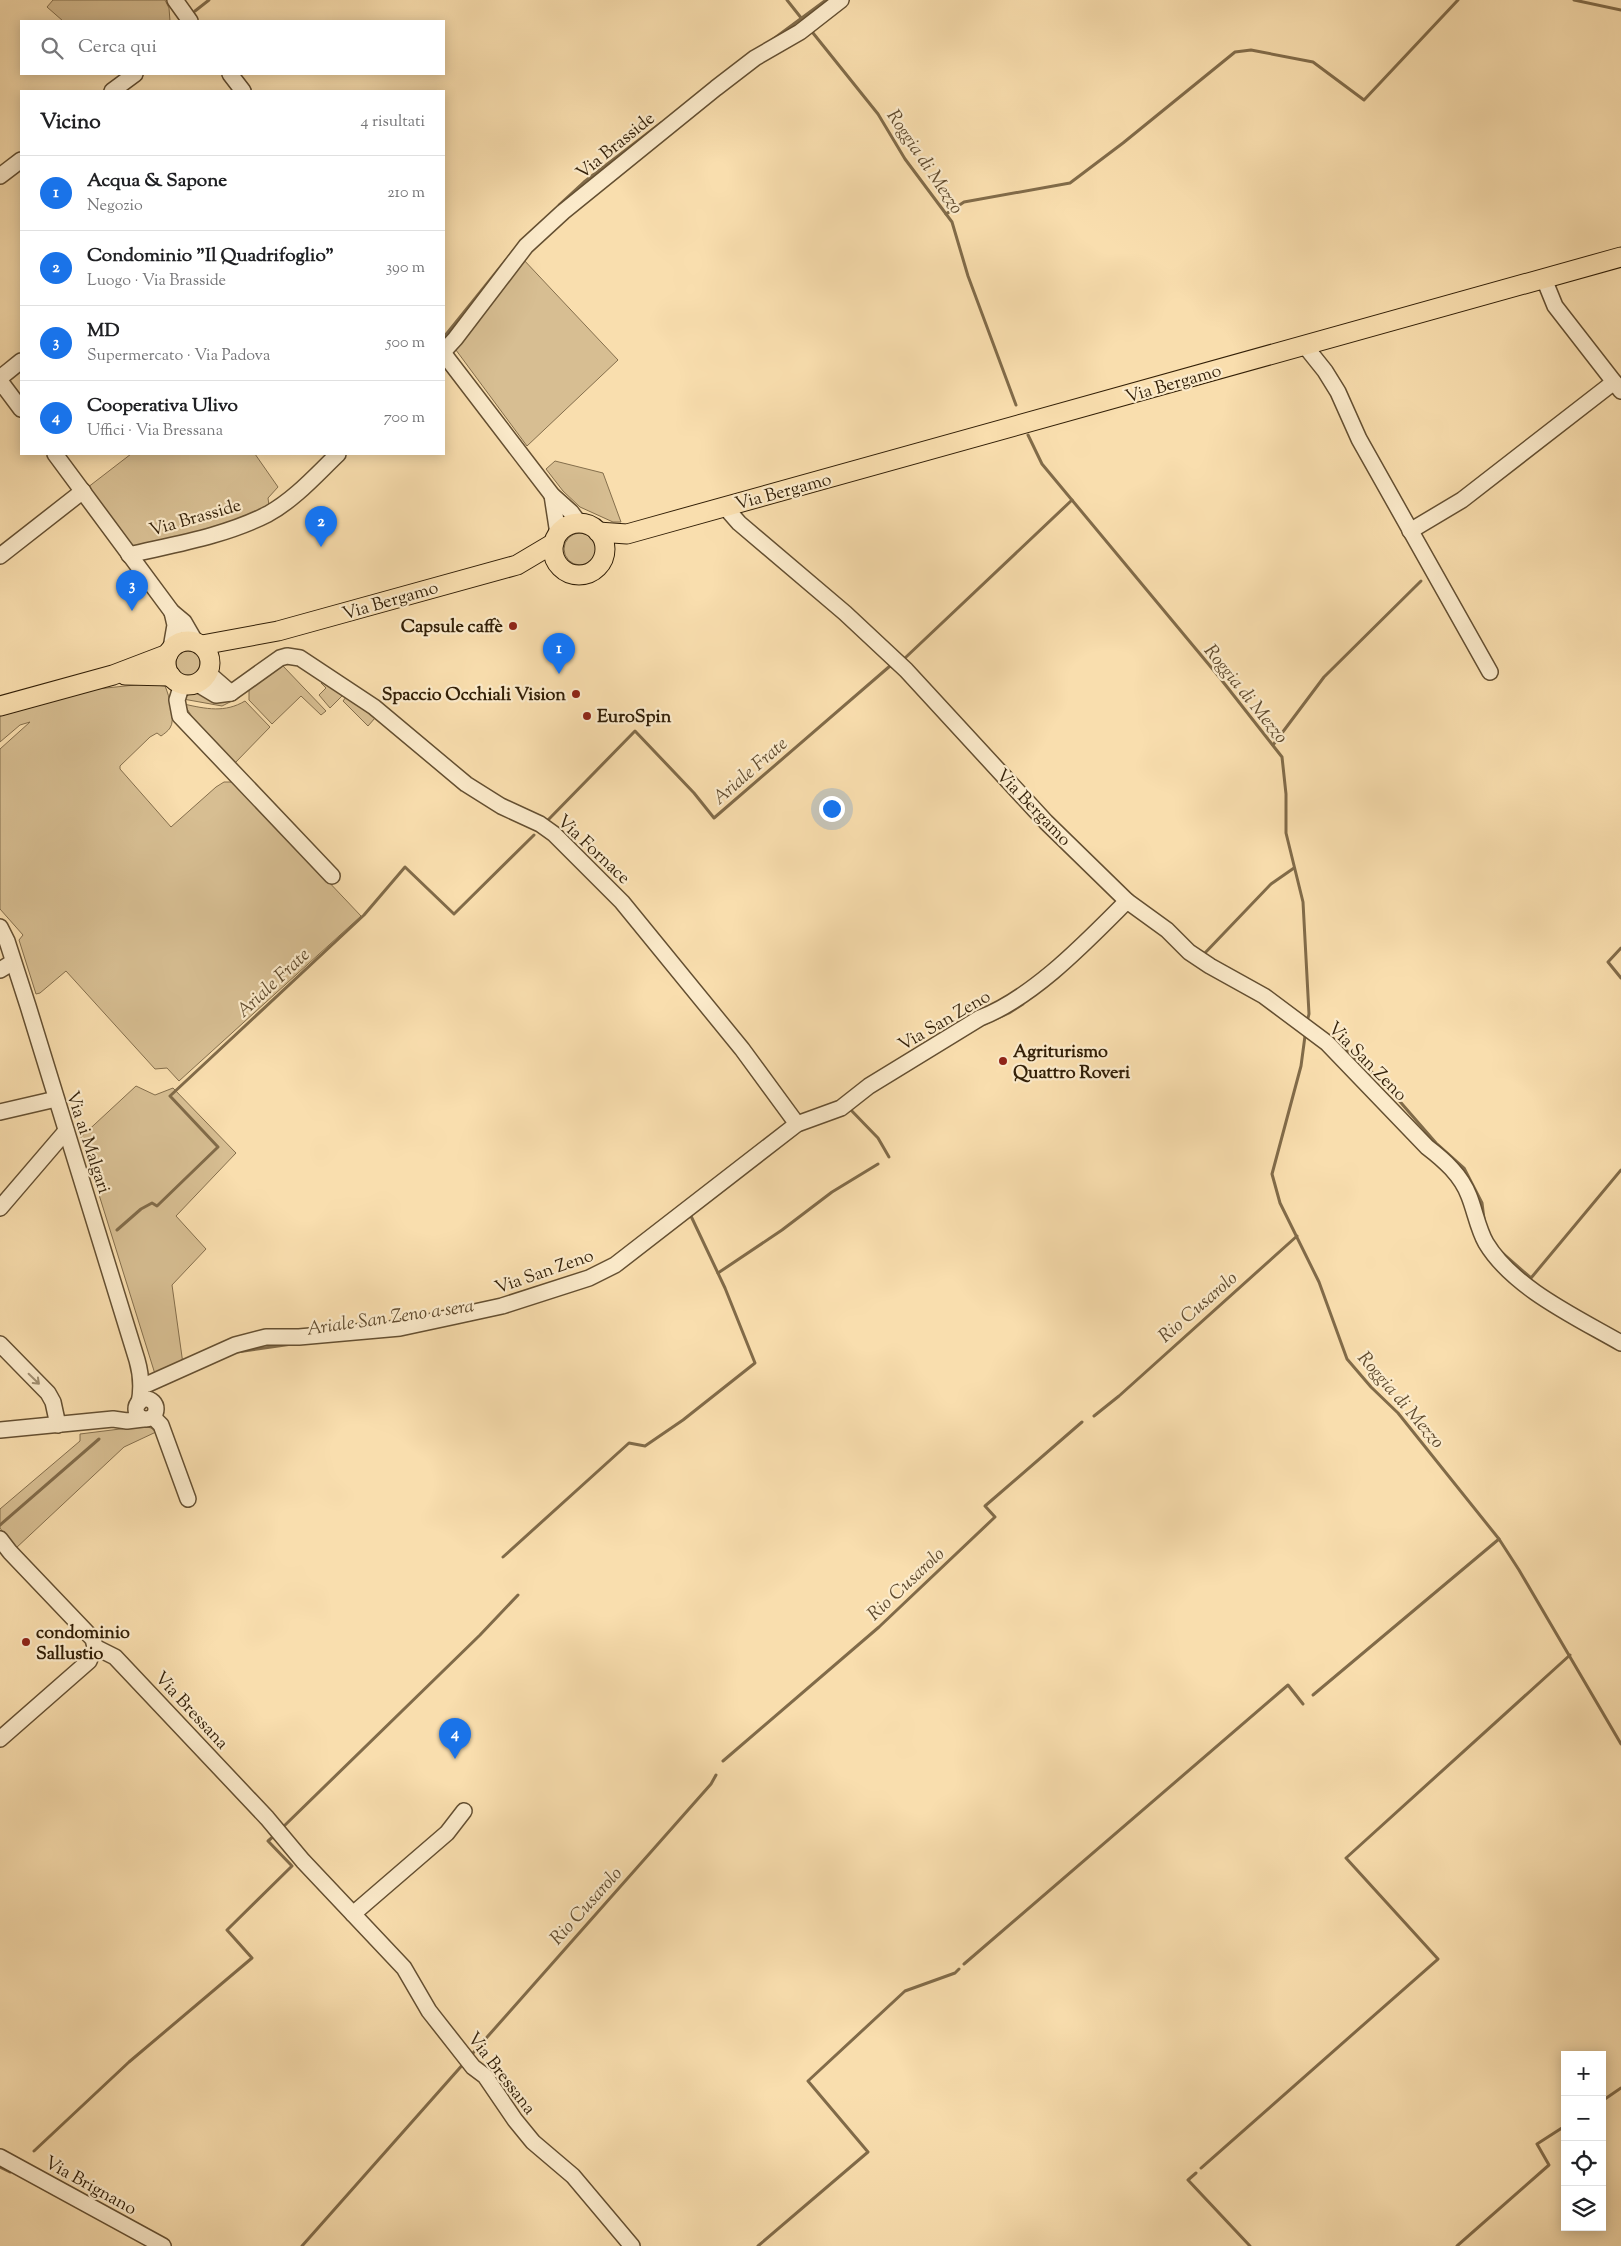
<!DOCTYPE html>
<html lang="it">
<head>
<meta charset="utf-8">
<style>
  body { margin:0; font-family:"Sorts Mill Goudy",serif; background:#f2f2f2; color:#202124 }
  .controls { position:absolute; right:15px; bottom:15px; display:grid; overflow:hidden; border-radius:0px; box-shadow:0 2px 12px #0003 }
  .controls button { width:45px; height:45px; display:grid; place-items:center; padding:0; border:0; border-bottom:1px solid #e0e0e0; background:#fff; color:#202124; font:25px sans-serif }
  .you { position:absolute; left:831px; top:808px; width:18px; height:18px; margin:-12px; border:4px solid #fff; border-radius:50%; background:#1a73e8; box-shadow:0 0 0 8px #1a73e833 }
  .badge { display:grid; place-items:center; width:32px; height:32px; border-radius:50%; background:#1a73e8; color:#fff; font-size:16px; font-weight:700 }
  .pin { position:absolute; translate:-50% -41px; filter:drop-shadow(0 1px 2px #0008) }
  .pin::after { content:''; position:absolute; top:26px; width:18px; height:15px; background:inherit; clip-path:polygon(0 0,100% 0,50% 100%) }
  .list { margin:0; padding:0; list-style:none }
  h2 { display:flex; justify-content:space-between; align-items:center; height:65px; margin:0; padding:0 20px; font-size:21px }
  h2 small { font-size:16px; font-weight:400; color:#757577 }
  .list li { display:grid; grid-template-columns:32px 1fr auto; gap:15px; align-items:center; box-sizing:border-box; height:75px; padding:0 20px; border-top:1px solid #e0e0e0 }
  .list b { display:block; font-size:19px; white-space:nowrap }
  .list p { margin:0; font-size:16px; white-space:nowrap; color:#757577 }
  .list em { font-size:16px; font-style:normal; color:#757577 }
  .icon { flex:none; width:28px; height:28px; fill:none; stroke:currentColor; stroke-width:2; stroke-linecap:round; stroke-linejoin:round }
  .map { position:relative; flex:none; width:1621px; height:2246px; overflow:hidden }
  .search { position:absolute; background:#fff; box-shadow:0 2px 12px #0003; left:20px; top:20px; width:425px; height:55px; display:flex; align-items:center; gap:12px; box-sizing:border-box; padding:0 18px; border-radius:0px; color:#757577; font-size:19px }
  .panel { position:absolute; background:#fff; box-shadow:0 2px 12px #0003; left:20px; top:90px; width:425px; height:365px; border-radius:0px }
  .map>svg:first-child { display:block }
  .green { fill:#d7be92; stroke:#846e4c }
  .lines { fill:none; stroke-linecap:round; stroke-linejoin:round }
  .stream { stroke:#816b49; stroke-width:3 }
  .minor-casing { stroke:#644f31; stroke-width:18 }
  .major-casing { stroke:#321f07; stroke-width:21 }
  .minor { stroke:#fbeaca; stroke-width:15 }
  .major { stroke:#f9deae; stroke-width:19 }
  .oneway { stroke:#a18f72 }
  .poi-dot { fill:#8f2418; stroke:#fbeaca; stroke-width:2 }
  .labels { text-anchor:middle; stroke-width:4.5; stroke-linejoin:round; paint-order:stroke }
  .street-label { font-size:18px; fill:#321f07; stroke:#fbeaca }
  .poi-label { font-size:18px; font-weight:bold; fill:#321f07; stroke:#fbeaca; text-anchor:start }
  .water-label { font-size:19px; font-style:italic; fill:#604b2e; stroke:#fbeaca }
</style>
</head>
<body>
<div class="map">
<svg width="1621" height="2246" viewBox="0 0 1621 2246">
  <rect width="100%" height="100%" fill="#f9deae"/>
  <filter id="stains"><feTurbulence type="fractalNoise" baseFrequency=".004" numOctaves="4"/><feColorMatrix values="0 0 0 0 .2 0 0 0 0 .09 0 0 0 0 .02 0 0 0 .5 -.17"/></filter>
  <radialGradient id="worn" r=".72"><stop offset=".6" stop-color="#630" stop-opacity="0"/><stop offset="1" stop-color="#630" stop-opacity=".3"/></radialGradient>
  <!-- green -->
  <g class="green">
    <path d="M53,0H165L169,8L170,21H63L47,7Z"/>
    <path d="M522,258L618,360L527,446L453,346Z"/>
    <path d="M131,454H255L278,487L268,498L270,513L129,555L83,491Z"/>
    <path d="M555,461L603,473L621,522H613L580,507L563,491L546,469Z"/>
    <circle cx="580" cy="549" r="16"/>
    <circle cx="188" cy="663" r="12"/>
    <path d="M283,666L326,711L321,715L301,696L272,724L249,700V690Z"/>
    <path d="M323,681L343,695L330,708L319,695L326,688L321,683Z"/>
    <path d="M144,684L165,686C169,695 176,720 170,728C168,731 164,734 161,736L157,733L150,737L120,766V769L171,827L216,787L224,782H234L361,916L179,1081L167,1068L155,1069L66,971L40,993L36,994L19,940L23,935L0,909V749L30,722L20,725L0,742V716L97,689Z"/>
    <path d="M192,692L206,696L239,695L240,697L222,706L183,699Z"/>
    <path d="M346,697L375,718L368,726L343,701Z"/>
    <path d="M245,701L270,727L234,764L194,720L184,704C206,709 225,713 245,701Z"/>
    <path d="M136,1086L155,1095L173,1088L236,1153L176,1216L206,1249L172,1285L183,1364L155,1374L81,1137Z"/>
    <path d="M144,1426L151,1428L156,1432L124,1447L15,1549L0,1528V1509L80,1441V1434Z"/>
  </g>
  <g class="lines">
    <!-- stream -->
    <g class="stream">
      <path d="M787,0L802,19"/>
      <path d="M1574,0L1621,10"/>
      <path d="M195,11L209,0"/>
      <path d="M813,33L878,114L905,159L952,222L968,276L1016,405"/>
      <path d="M772,40L826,0"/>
      <path d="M559,205L584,182L661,123"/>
      <path d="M946,214L964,202L1070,183L1123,143L1235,52L1251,50L1313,62L1364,100L1458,0"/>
      <path d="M444,337L514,250"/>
      <path d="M1028,435L1042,464L1220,678L1282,757L1286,794V833L1303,902L1309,1014L1307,1022"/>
      <path d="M905,658L1072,500"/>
      <path d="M1273,745L1324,677L1421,581"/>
      <path d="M548,820L635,731L694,793L714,818L890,666L894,668"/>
      <path d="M1621,948L1608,962L1621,978"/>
      <path d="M1203,955L1271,884L1294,868"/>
      <path d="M980,1026L1009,1013L1023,1004"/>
      <path d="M1305,1036L1301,1066L1272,1174L1280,1203L1319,1282L1347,1359L1371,1387L1398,1413L1499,1539L1519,1570L1621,1744"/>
      <path d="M1332,1038L1382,1081L1436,1143L1464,1168L1482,1203L1484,1219"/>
      <path d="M848,1107L878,1138L889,1157"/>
      <path d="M117,1230L141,1209L152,1203L157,1206L218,1147L170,1096L364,915L405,867L454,914L534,835"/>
      <path d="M1500,1251L1531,1278L1621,1170"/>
      <path d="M718,1273L782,1230L832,1192L878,1164"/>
      <path d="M237,1352L292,1344"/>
      <path d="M1094,1416L1119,1396L1297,1236"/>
      <path d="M0,1525L99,1439"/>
      <path d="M503,1557L629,1443L645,1446L683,1420L755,1363L725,1288L690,1214"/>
      <path d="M1313,1695L1499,1539"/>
      <path d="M723,1761L879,1627L995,1517L985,1506L1082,1422"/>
      <path d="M282,1828L480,1635L518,1595"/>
      <path d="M964,1964L1288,1685L1303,1704"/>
      <path d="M473,2053L711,1784L716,1775"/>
      <path d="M1602,2101L1621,2088"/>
      <path d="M34,2151L129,2062L252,1958L227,1930L292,1866L268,1841L275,1835"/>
      <path d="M0,2167L10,2172"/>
      <path d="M1201,2168L1438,1959L1346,1858L1570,1655"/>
      <path d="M1196,2173L1188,2180L1250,2246"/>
      <path d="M302,2246L465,2062"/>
      <path d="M758,2246L868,2152L808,2081L905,1991L955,1973L959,1969"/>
      <path d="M1457,2246L1549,2165L1537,2144L1565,2126"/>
    </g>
    <defs>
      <g id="minor">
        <path d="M175,0L190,21"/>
        <path d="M230,74L243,91"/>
        <path d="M112,91L135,74"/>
        <path d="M0,176L21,160"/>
        <path d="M1544,279L1555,306L1621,391"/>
        <path d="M1305,346L1325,371L1338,392L1359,439L1490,672"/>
        <path d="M444,351L455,339L526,246L563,212L716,88L755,58L800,32L841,0"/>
        <path d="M444,354L552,495L571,512L579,523"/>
        <path d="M0,378L21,361"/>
        <path d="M0,381L21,409"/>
        <path d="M55,454L172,612L184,622L195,641"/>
        <path d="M552,495L558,534"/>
        <path d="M725,507L739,523L845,613L906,670L1046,822L1127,901"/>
        <path d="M1410,531L1462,500L1614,382"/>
        <path d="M129,555C176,544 225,536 268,514C295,499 316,475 338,454"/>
        <path d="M0,556L83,491"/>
        <path d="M171,648L175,625L172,612"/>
        <path d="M208,673L231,693"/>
        <path d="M196,683L216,695L231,693L280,658L287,656L300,658L374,707L466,784L501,806L540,824L554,834L622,902L742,1049L797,1124"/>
        <path d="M182,684L177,700L180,716L332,876"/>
        <path d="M0,927L7,941L28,1006L137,1360C141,1374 142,1389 139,1403"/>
        <path d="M0,970L13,962"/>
        <path d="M0,1112L56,1099"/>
        <path d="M0,1208L66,1131"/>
        <path d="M0,1344L48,1393L53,1402L58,1425"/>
        <path d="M148,1384L235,1345L266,1337H299L400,1328L456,1316L502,1306L589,1278L615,1265L797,1124L841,1108L869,1086L980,1018C1034,997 1086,942 1127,901L1167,930L1189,952L1210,966L1264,996L1327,1043L1427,1147C1444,1160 1461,1175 1469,1196C1475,1211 1478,1229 1486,1243C1513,1288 1576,1317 1621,1343"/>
        <circle cx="146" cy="1409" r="10"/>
        <path d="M153,1417L161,1425L188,1499"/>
        <path d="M0,1430L113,1419L127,1421L143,1419"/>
        <path d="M0,1539L10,1552L93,1639L95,1647L89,1661L0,1739"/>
        <path d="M95,1647L115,1657L267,1818L303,1861L404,1968L429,2011L473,2067L485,2076L515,2120L533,2142L573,2176L632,2246"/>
        <path d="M353,1914L447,1833L464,1811"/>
        <path d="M0,2157L163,2246"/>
      </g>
      <g id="major">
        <circle cx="579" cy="549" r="26"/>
        <path d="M598,532L627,534L1621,257"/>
        <circle cx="188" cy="663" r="22"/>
        <path d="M202,645L278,631L517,565L554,543"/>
        <path d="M125,675L171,676"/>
        <path d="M0,706L113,675L168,654"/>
      </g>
    </defs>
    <!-- minor casing -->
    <use href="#minor" class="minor-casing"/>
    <!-- major casing -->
    <use href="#major" class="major-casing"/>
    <!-- minor -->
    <use href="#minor" class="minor"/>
    <!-- major -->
    <use href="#major" class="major"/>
  </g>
  <!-- one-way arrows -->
  <defs><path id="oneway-shaft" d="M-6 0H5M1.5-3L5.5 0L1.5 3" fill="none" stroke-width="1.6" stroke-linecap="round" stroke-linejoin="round" transform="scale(1.25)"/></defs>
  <use class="oneway" href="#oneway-shaft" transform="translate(34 1379) rotate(44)"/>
  <!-- markers -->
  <g class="poi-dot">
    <circle cx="513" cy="626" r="5"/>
    <circle cx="576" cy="694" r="5"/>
    <circle cx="587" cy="716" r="5"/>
    <circle cx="1003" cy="1061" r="5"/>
    <circle cx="26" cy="1642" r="5"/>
  </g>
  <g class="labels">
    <!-- street labels -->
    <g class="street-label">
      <text transform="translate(615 145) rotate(-39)" y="6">Via Brasside</text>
      <text transform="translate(1173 383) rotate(-16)" y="6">Via Bergamo</text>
      <text transform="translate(783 491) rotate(-15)" y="6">Via Bergamo</text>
      <text transform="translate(195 517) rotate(-16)" y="6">Via Brasside</text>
      <text transform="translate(390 600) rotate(-16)" y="6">Via Bergamo</text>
      <text transform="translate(1034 807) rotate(46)" y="6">Via Bergamo</text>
      <text transform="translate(594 849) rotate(43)" y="6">Via Fornace</text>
      <text transform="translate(944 1020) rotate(-30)" y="6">Via San Zeno</text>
      <text transform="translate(1368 1061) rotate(45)" y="6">Via San Zeno</text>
      <text transform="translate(89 1142) rotate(72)" y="6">Via ai Malgari</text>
      <text transform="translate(544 1271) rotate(-19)" y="6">Via San Zeno</text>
      <text transform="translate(192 1710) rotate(47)" y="6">Via Bressana</text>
      <text transform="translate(502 2073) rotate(52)" y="6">Via Bressana</text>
      <text transform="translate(91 2185) rotate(29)" y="6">Via Brignano</text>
    </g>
    <!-- poi labels -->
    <g class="poi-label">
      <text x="503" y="632" text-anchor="end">Capsule caffè</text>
      <text x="566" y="700" text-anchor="end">Spaccio Occhiali Vision</text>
      <text x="597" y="722">EuroSpin</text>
      <text x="1013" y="1057">Agriturismo<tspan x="1013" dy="21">Quattro Roveri</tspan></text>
      <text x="36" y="1638">condominio<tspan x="36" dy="21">Sallustio</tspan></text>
    </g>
    <!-- water labels -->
    <g class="water-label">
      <text transform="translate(926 161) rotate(56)" y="7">Roggia di Mezzo</text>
      <text transform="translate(1247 693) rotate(51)" y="7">Roggia di Mezzo</text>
      <text transform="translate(749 770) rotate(-41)" y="7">Ariale Frate</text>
      <text transform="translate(272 982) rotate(-43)" y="7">Ariale Frate</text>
      <text transform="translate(1197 1306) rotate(-41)" y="7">Rio Cusarolo</text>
      <text transform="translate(390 1316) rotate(-8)" y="7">Ariale San Zeno a sera</text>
      <text transform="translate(1402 1399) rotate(49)" y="7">Roggia di Mezzo</text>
      <text transform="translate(905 1583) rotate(-43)" y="7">Rio Cusarolo</text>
      <text transform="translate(585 1905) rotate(-48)" y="7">Rio Cusarolo</text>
    </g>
  </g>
  <rect width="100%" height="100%" filter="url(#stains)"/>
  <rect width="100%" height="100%" fill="url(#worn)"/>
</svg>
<div class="controls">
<button>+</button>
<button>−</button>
<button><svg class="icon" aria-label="locate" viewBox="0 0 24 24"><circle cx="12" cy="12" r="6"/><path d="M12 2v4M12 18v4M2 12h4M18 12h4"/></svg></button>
<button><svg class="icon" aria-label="layers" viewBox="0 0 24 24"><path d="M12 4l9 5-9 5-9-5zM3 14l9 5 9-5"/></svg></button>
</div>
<div class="you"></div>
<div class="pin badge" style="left:559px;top:674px">1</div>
<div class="pin badge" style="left:321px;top:547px">2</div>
<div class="pin badge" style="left:132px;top:611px">3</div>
<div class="pin badge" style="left:455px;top:1759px">4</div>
<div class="search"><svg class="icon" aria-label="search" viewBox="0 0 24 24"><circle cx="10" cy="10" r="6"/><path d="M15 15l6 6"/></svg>Cerca qui</div>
<section class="panel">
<h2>Vicino<small>4 risultati</small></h2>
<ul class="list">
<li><span class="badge">1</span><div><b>Acqua &amp; Sapone</b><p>Negozio</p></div><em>210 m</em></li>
<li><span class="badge">2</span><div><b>Condominio &quot;Il Quadrifoglio&quot;</b><p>Luogo · Via Brasside</p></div><em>390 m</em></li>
<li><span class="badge">3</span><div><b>MD</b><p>Supermercato · Via Padova</p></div><em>500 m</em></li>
<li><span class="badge">4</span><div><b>Cooperativa Ulivo</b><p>Uffici · Via Bressana</p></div><em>700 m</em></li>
</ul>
</section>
</div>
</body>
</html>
